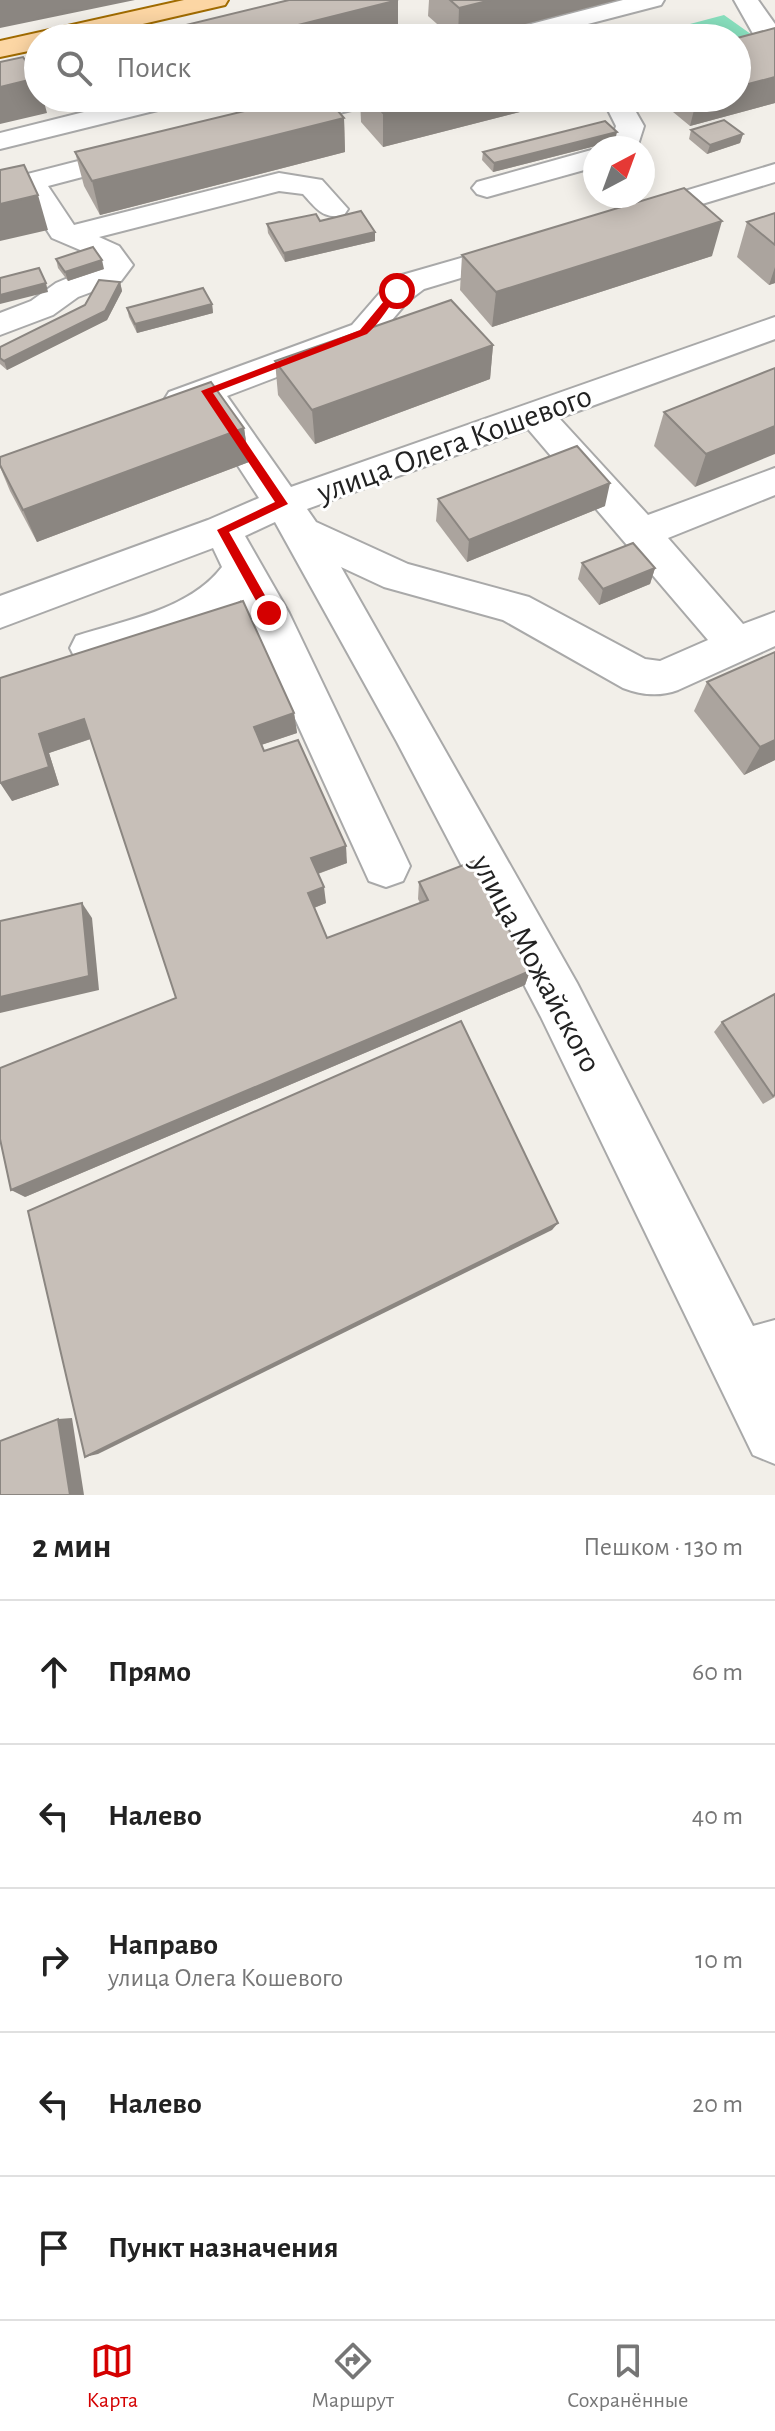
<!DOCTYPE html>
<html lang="ru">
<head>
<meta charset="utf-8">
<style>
  body { margin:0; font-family:"Alegreya Sans",sans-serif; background:#f6f6f6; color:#222 }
  .compass { position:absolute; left:583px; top:136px; width:72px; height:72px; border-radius:50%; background:#fff; box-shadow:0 4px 20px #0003; rotate:41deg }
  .stop { position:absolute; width:24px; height:24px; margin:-18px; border:6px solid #d40000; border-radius:50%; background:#fff }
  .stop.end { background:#d40000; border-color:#fff; box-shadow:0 2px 8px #0008 }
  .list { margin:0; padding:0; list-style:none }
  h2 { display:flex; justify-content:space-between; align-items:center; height:104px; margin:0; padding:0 32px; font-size:34px }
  h2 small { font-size:26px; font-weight:400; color:#767676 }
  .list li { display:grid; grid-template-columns:52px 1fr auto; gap:24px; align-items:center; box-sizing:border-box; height:144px; padding:0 32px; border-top:2px solid #e0e0e0 }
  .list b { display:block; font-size:30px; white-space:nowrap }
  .list p { margin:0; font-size:26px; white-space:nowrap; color:#767676 }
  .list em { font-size:26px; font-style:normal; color:#767676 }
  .icon { flex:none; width:44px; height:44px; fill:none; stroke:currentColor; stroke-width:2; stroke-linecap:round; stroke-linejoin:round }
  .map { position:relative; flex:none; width:775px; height:1495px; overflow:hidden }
  .search { position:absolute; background:#fff; box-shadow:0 4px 20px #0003; left:24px; right:24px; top:24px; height:88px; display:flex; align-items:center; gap:20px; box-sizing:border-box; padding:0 28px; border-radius:44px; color:#767676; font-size:30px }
  .sheet { height:824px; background:#fff }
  nav { display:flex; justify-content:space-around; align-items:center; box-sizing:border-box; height:112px; border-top:2px solid #e0e0e0; background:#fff; font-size:22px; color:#767676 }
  nav a { display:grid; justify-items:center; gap:4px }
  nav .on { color:#d40000 }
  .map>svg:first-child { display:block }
  .pitch { fill:#88e0be }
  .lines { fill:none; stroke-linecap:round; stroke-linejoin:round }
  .minor-casing { stroke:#a9a9a9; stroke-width:4 }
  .major-casing { stroke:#a06b00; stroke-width:4 }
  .minor { fill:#fff; fill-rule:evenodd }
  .major { fill:#fcd6a4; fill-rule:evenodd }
  .wall { fill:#aba49e }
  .shaded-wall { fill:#8b8681 }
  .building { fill:#c7bfb8; stroke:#8b8681; stroke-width:2 }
  .route { fill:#d40000 }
  .labels { text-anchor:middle; stroke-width:6; stroke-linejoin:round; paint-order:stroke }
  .street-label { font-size:32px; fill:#222; stroke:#fff }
</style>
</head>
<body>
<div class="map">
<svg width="775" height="1495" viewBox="0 0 775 1495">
  <rect width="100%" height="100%" fill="#f2efe9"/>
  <!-- pitch -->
  <path class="pitch" d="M724,15L762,42L737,49V38H637Z"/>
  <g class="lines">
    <defs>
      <g id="minor">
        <path d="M623,0H664L661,5L534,38H492L496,33Z"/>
        <path d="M734,0H758L775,24V50L737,62V46L756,39Z"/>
        <path d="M140,98H186L182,104L0,149V133Z"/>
        <path d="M334,98H380L376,104L278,128L268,126L264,120L268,114Z"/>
        <path d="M602,98H628L644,126L637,148H609L616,126Z"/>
        <path d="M137,146L147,148L151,154L147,160L48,186L74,225L279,173L322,180L348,209L344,215C323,220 316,208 303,194L279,191L99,237L119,246L133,265L121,281L78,297L53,315L0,335V313L31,301L56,283L101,264L92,255L52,238L23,193L0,199V181Z"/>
        <path d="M595,149V167L487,197L477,194L472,188L477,182Z"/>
        <path d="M775,164V182L639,223L628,220L624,214L628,208Z"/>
        <path d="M520,241L531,243L535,250L531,257L424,289L408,301L376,339L227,396L291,487L775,317V339L559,418L648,515L775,468V495L668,538L743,624L775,612V646L678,690C659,697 642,695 623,688L503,620L384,587L341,567L577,983L753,1326L775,1320V1464L753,1455L541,1017L397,742L275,522L245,536L289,613L403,851L410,866L403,881L386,887L369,881L241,600L210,621L169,639L91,664L76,660L70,648L76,636C125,620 189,610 222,567L213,548L0,628V596L208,520L259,498L199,406L181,412L169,408L164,400L169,392L352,325L385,287L402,275ZM528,429L708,640L660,661L645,659L529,597L408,564L316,522L307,509Z"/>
      </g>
      <path id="major" d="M184,0H228L225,5L82,38H38V49L0,57V41Z"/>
    </defs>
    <!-- minor casing -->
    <use href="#minor" class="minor-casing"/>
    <!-- major casing -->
    <use href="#major" class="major-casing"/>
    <!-- minor -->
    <use href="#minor" class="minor"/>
    <!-- major -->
    <use href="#major" class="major"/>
  </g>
  <!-- wall -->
  <g class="wall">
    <path d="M429,0H617L472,38H453L428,16Z"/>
    <path d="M775,28V103L690,126L656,98H737Z"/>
    <path d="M100,98H148L108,108Z"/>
    <path d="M360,98H575L383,147L361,122Z"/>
    <path d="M344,118L345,152L100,215L84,186L75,152Z"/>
    <path d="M691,130L743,134L740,143L707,154L689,139Z"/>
    <path d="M615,141L493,172L482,160L483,152Z"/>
    <path d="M775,213V283L769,285L737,257L747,222Z"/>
    <path d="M320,221L375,232V241L285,262L268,233L267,224Z"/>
    <path d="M462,255L712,256L492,327L460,290Z"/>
    <path d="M56,259L104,269L68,281L58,268Z"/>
    <path d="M120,282L122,291L107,320L7,370L0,364V347L85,305Z"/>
    <path d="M212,304L213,313L137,333L129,317L127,308Z"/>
    <path d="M493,345L490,379L315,444L278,395L275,361Z"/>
    <path d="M775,368L695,487L654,446L664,412Z"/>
    <path d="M244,428L249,462L37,542L10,491L0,467V457Z"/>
    <path d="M438,499L605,506L467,562L436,521Z"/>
    <path d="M582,563L655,568L650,584L599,605L578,579Z"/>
    <path d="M0,678L294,713L297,733L261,745L264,751L347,863L318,874L326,903L314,908L327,938L420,903L418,899L419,882L530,971L525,985L25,1197L176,998L91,739L49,753L59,785L12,801Z"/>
    <path d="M707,682L775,760L744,775L694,711Z"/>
    <path d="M722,1022L775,1097L763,1104L714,1032Z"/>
  </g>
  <!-- shaded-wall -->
  <g class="shaded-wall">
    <path d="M0,0H135L0,28Z"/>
    <path d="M398,0V34L382,38H246Z"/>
    <path d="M491,0H617L472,38H458L459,8Z"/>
    <path d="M775,77V103L690,126L697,98H737V87Z"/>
    <path d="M37,78L38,98H43L47,113L0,124V87Z"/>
    <path d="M106,98H148L108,108Z"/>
    <path d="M443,98H575L383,147V113Z"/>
    <path d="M344,118L345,152L100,215L92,181Z"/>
    <path d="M617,132L615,141L493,172L494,163Z"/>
    <path d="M743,134L740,143L707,154L710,145Z"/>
    <path d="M38,195L48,230L0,241V204Z"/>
    <path d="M722,221L712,256L492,327L496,292Z"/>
    <path d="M375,232V241L285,262L284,253Z"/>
    <path d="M102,260L104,269L68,281L65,272Z"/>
    <path d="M775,267V283L769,285Z"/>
    <path d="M120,282L122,291L107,320L7,370L4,361Z"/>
    <path d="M46,283L48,292L0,304V295Z"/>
    <path d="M212,304L213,313L137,333L135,324Z"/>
    <path d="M493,345L490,379L315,444L312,410Z"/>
    <path d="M775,426V454L695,487L706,454Z"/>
    <path d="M244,428L249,462L37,542L23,510Z"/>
    <path d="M610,483L605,506L467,562L469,540Z"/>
    <path d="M655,568L650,584L599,605L603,589Z"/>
    <path d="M294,713L297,733L258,746L254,727Z"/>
    <path d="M84,719L93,738L49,753L59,785L12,801L0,783L39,734Z"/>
    <path d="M775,740V760L744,775L760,747Z"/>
    <path d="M346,846L347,863L314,875L311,858Z"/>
    <path d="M324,887L326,903L311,909L308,893Z"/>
    <path d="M82,903L92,918L99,990L0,1013V997Z"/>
    <path d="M530,971L525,985L25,1197L11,1190Z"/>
    <path d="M558,1223L552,1230L98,1454L85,1457Z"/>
    <path d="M72,1418L84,1495H70L58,1419Z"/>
  </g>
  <!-- building -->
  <g class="building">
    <path d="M289,0H398L246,38H167L161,31Z"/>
    <path d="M450,0H491L459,8Z"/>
    <path d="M775,28V77L737,87V38Z"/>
    <path d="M153,30L160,38H122Z"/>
    <path d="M577,35L581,38H564Z"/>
    <path d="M23,57L37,78L0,87V62Z"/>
    <path d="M298,98H327L344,118L92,181L75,152Z"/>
    <path d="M369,98H443L383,113Z"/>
    <path d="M724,120L743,134L710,145L691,130Z"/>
    <path d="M605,121L617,132L494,163L483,152Z"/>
    <path d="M24,165L38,195L0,204V170Z"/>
    <path d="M684,188L722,221L496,292L462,255Z"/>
    <path d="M361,211L375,232L284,253L267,224L316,214L320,221Z"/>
    <path d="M775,213V245L747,222Z"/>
    <path d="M93,247L102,260L65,272L56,259Z"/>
    <path d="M39,268L46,283L0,295V278Z"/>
    <path d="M99,280L120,282L105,311L4,361L0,358V347L85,305Z"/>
    <path d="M203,288L212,304L135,324L127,308Z"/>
    <path d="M451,300L493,345L312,410L275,361Z"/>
    <path d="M775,368V426L706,454L664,412Z"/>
    <path d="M211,382L244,428L23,510L0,465V457Z"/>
    <path d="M577,446L610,483L469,540L438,499Z"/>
    <path d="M633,543L655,568L603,589L582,563Z"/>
    <path d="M243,601L294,713L254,727L264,751L298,740L346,846L311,858L324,887L308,893L327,938L428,900L419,882L474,861L530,971L11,1190L0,1139V1068L176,998L84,719L39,734L49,767L0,783V678Z"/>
    <path d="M775,652V740L760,747L707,682Z"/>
    <path d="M82,903L89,976L0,997V921Z"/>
    <path d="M775,994V1095L773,1096L722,1022Z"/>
    <path d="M461,1021L558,1223L85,1457L28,1211Z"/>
    <path d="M58,1419L70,1495H0V1441Z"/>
  </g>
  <!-- route -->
  <path class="route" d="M394,289L402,291C389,305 381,322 367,334L213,393L288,504L229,532L275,613L274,617H265L217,530L275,502L201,391L360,330Z"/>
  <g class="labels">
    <!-- street labels -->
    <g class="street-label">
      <text transform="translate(454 443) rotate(-20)" y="11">улица Олега Кошевого</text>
      <text transform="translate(537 963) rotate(62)" y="11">улица Можайского</text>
    </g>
  </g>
</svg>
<svg class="compass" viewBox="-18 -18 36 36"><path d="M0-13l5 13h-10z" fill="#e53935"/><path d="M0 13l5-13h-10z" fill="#767676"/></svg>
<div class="stop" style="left:397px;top:291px"></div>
<div class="stop end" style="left:269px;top:613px"></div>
<div class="search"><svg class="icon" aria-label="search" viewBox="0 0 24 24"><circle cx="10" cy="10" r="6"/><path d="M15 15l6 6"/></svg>Поиск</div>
</div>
<section class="sheet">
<h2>2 мин<small>Пешком · 130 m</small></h2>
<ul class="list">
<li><svg class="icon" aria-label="ahead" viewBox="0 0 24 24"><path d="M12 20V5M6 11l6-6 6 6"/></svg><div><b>Прямо</b></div><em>60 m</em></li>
<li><svg class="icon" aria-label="left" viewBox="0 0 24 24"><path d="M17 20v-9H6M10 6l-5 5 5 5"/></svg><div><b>Налево</b></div><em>40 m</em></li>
<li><svg class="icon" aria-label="right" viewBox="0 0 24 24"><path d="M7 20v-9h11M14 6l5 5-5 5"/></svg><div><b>Направо</b><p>улица Олега Кошевого</p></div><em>10 m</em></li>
<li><svg class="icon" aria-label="left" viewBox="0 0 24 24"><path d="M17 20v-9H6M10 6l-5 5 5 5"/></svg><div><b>Налево</b></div><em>20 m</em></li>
<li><svg class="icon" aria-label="arrive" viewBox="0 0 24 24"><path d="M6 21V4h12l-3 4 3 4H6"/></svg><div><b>Пункт назначения</b></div></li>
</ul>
</section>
<nav>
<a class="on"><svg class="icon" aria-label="map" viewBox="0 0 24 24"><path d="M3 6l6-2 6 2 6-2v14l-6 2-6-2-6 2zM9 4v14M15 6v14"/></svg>Карта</a>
<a><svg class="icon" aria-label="directions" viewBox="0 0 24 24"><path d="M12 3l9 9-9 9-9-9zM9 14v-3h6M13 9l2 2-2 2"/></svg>Маршрут</a>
<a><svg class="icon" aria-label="saved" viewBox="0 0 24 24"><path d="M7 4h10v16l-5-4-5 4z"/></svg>Сохранённые</a>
</nav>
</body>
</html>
